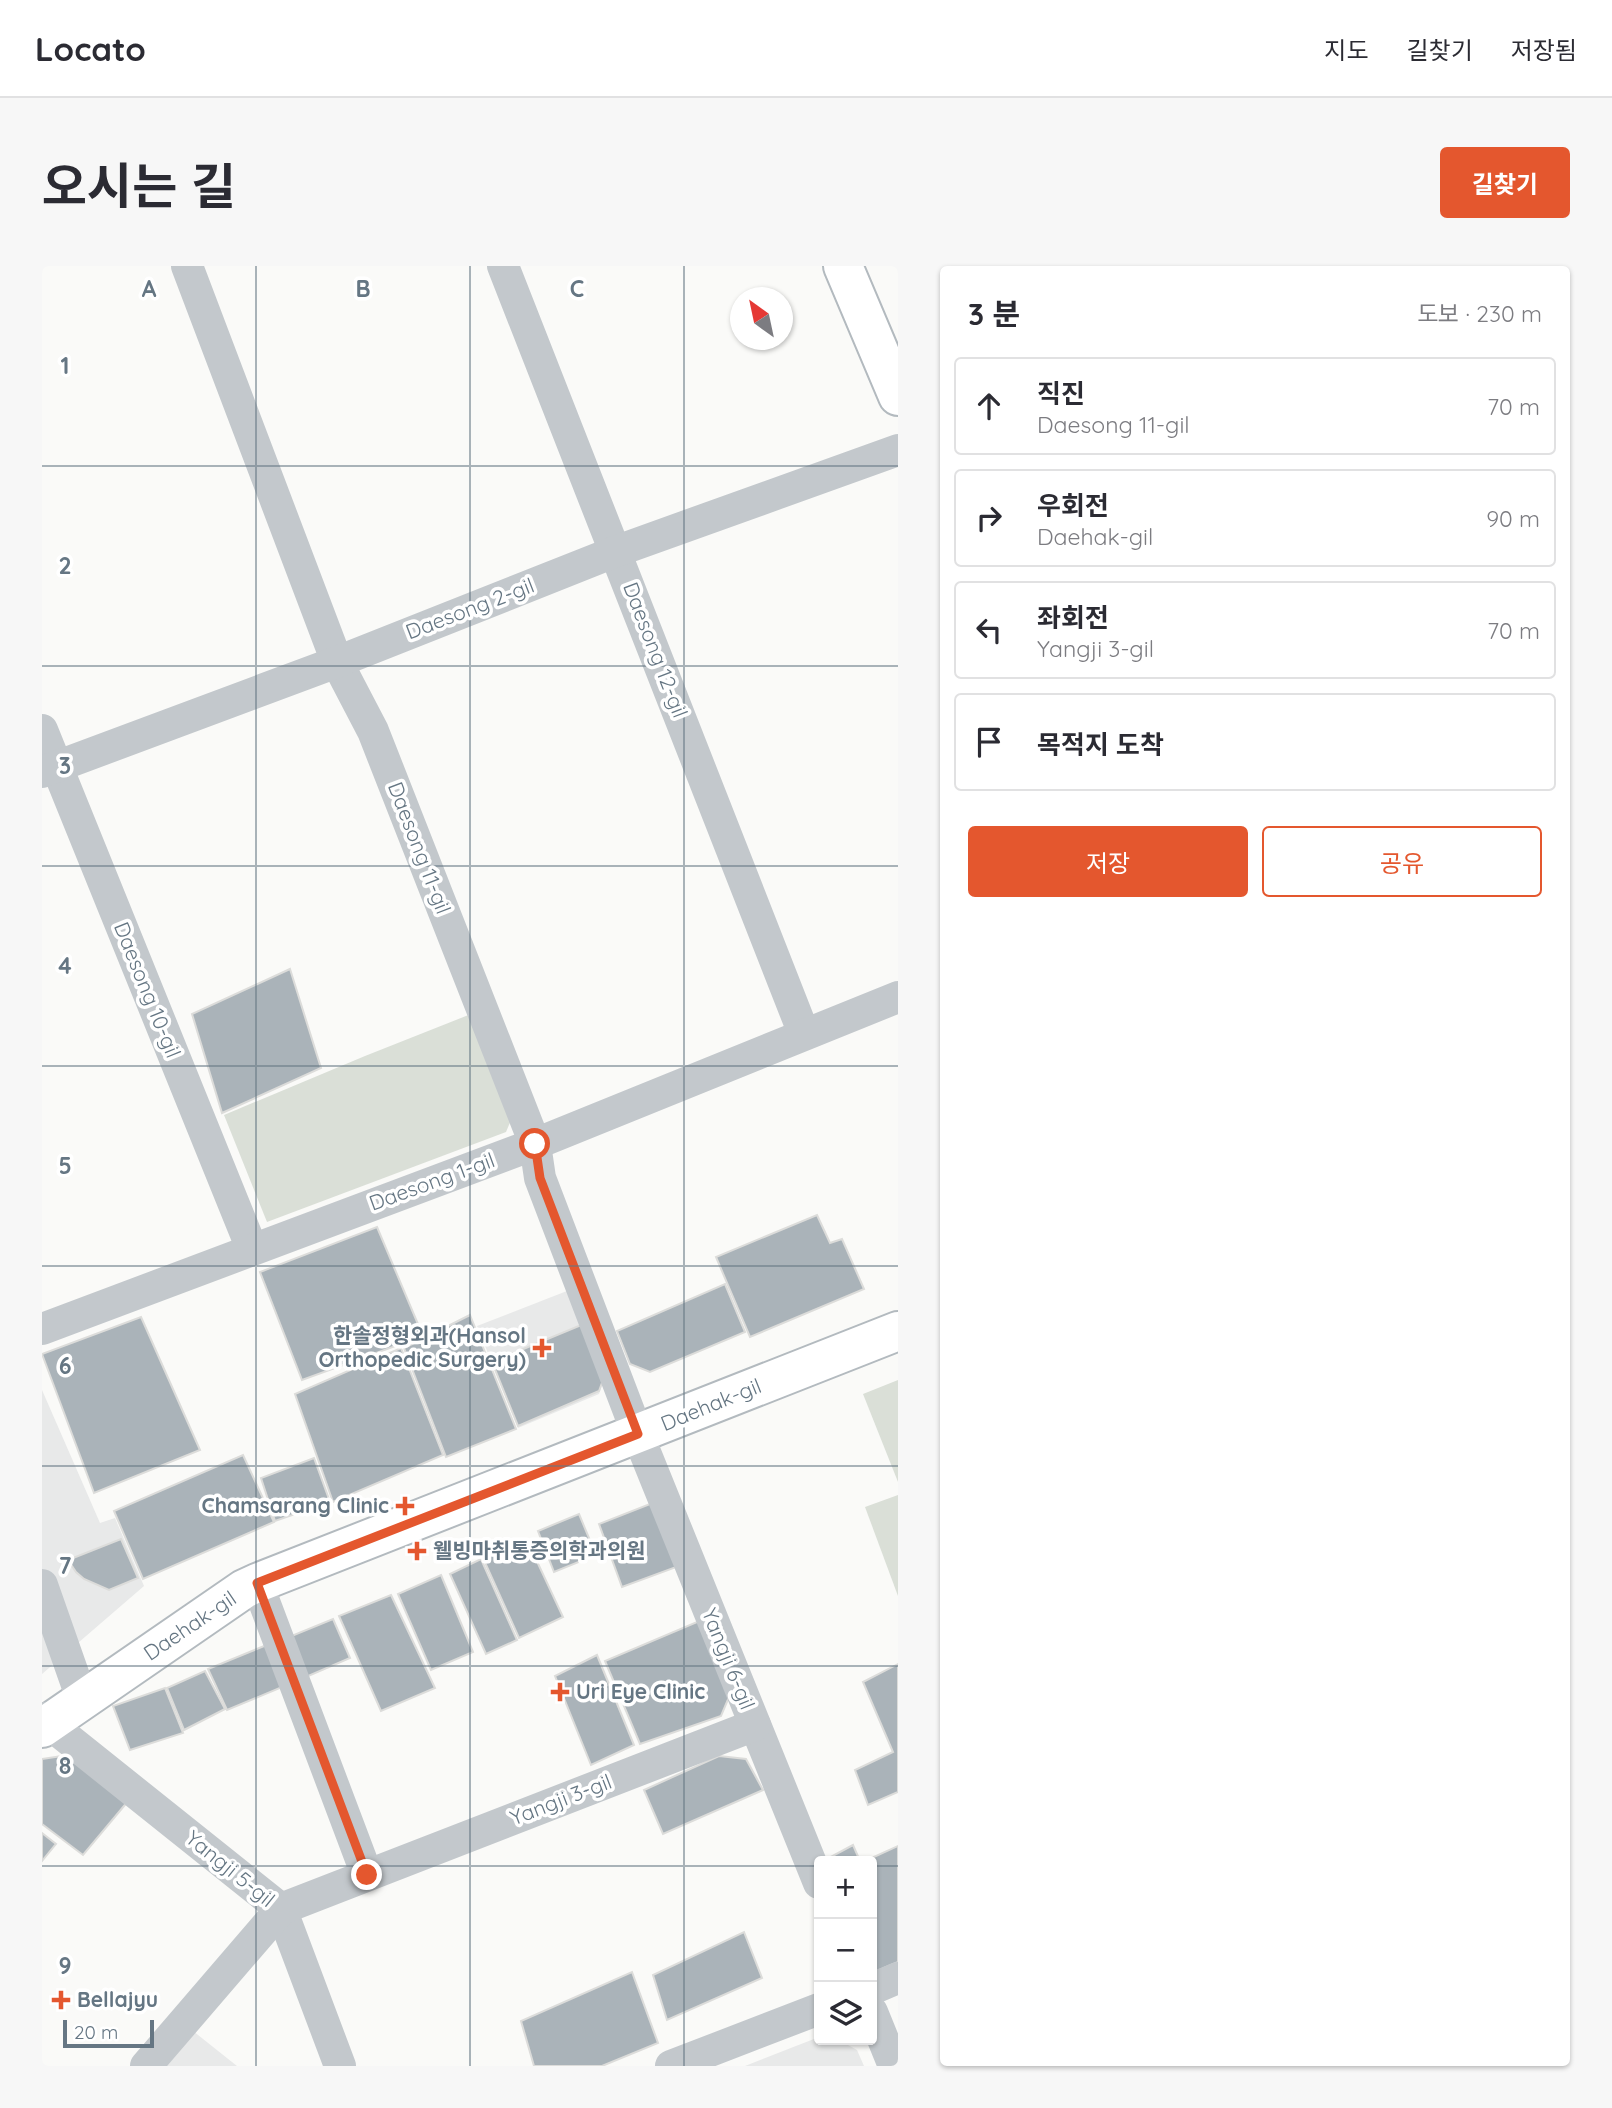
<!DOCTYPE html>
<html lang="ko">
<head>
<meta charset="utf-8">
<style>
  body { margin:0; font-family:Quicksand,"Noto Sans KR",sans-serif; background:#f7f7f7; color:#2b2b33 }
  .controls { position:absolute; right:21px; bottom:21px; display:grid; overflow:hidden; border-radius:7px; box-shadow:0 2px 5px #0004 }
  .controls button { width:63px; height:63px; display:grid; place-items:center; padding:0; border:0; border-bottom:2px solid #e1e1e2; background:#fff; color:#2b2b33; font:35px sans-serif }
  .compass { position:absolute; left:688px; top:21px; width:63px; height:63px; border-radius:50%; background:#fff; box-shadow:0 2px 5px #0004; rotate:327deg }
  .scale { position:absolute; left:21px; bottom:18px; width:91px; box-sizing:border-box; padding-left:7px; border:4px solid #657683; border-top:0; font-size:19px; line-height:24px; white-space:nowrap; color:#657683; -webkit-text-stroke:5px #fff; paint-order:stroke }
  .stop { position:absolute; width:21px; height:21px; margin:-16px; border:5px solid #e4572e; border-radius:50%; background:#fff }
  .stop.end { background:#e4572e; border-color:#fff; box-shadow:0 2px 7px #0008 }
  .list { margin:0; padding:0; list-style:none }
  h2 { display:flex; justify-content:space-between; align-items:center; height:91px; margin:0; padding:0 28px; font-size:30px }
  h2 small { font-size:23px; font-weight:400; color:#7c7c81 }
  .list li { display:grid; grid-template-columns:46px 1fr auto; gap:21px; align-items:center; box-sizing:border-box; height:98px; margin:0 14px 14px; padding:0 14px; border:2px solid #e1e1e2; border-radius:7px }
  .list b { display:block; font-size:26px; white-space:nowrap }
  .list p { margin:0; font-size:23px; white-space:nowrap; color:#7c7c81 }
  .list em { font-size:23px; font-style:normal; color:#7c7c81 }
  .actions { display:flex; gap:14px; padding:21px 28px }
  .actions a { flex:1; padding:16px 0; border:2px solid #e4572e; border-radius:7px; text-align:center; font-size:24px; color:#e4572e }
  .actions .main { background:#e4572e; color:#fff }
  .icon { flex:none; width:38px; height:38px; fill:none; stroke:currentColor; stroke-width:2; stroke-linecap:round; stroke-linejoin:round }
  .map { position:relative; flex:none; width:856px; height:1800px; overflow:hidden; border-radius:7px }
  header { display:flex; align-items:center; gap:42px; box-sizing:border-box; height:98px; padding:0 35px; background:#fff; border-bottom:2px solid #e1e1e2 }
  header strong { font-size:33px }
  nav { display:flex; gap:38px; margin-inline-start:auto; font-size:24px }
  .intro { display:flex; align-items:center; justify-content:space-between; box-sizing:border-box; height:168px; padding:0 42px }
  h1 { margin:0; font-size:49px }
  .button { padding:18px 32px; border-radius:7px; background:#e4572e; color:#fff; font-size:24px; font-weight:700 }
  main { display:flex; gap:42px; padding:0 42px }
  aside { flex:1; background:#fff; border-radius:7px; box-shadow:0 2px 5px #0004 }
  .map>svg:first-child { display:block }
  .built { fill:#e8e9e9 }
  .green { fill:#dadfd7 }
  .building { fill:#aab3b9; stroke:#dcdcda; stroke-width:2 }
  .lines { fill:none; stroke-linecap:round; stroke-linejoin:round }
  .secondary-casing { stroke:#b3babf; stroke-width:42 }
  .street { stroke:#c3c8cc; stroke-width:32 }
  .secondary { stroke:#fff; stroke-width:38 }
  .route { stroke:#e4572e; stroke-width:9 }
  .grid { fill:none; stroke:#657683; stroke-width:2; stroke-opacity:0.55 }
  .poi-dot { fill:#e4572e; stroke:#fff; stroke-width:2.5 }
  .labels { text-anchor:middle; stroke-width:7; stroke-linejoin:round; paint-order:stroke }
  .street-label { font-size:21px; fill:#657683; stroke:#fff }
  .poi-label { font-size:21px; font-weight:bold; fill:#657683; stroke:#fff; text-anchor:start }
  .grid-label { font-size:23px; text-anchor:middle; font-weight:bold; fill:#657683; stroke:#fff; stroke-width:7; stroke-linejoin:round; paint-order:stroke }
</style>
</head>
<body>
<header>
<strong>Locato</strong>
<nav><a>지도</a><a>길찾기</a><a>저장됨</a></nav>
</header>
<div class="intro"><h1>오시는 길</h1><a class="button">길찾기</a></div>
<main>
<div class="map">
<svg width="856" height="1800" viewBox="0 0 856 1800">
  <rect width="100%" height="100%" fill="#fafaf8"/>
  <!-- built -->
  <g class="built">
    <path d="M530,1023L566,1103L557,1128L476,1162L435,1060Z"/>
    <path d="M0,1124L58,1257L73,1252L102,1320L0,1408Z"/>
    <path d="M146,1761L195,1800H112Z"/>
    <path d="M777,1771V1774H797L815,1784L822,1800H703Z"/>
  </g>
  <!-- green -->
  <g class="green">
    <path d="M429,748L472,847L464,866L225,956L182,849L323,790Z"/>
    <path d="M856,1114V1216L821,1128Z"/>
    <path d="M856,1229V1330L823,1241Z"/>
  </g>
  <!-- building -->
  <g class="building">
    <path d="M248,703L279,802L180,847L150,748Z"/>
    <path d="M775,949L788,977L800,973L822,1023L708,1071L674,991Z"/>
    <path d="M335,961L381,1070L260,1114L218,1006Z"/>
    <path d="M683,1018L703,1066L608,1106L588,1098L575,1065Z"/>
    <path d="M428,1049L474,1163L404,1191L362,1082Z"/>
    <path d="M99,1051L158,1184L52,1227L0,1088Z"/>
    <path d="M544,1057L565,1103L557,1125L476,1160L450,1096Z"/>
    <path d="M359,1082L401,1189L291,1236L253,1128Z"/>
    <path d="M201,1189L232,1256L101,1313L72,1245Z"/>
    <path d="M272,1192L288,1236L233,1255L219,1212Z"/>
    <path d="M613,1236L637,1300L580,1321L557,1258Z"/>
    <path d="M537,1248L554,1289L512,1306L496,1265Z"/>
    <path d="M79,1273L96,1312L67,1324L42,1313L34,1306L26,1294Z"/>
    <path d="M485,1274L521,1351L477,1372L441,1292Z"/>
    <path d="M439,1293L475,1374L444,1388L408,1308Z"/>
    <path d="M399,1309L431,1386L389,1404L356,1328Z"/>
    <path d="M349,1329L393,1422L339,1445L297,1350Z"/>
    <path d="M291,1353L308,1392L264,1411L247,1371Z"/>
    <path d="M662,1353L690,1424L679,1450L598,1478L563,1395Z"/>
    <path d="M227,1378L245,1419L185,1444L166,1403Z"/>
    <path d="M555,1389L592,1479L549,1499L513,1410Z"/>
    <path d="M856,1398V1526L826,1539L813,1504L851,1486L821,1416Z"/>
    <path d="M163,1405L183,1443L142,1464L125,1422Z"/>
    <path d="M123,1422L141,1467L88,1484L71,1440Z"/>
    <path d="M33,1488L87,1534L41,1589L0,1558V1493Z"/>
    <path d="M677,1490L704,1493L721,1524L621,1568L602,1524Z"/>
    <path d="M0,1567L14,1578L0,1595Z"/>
    <path d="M811,1579L818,1595H784L783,1594Z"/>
    <path d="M856,1580V1696L830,1707V1595H823Z"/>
    <path d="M702,1666L720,1712L625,1754L611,1709Z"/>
    <path d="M590,1706L616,1777L560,1800H492L479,1755Z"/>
  </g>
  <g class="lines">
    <defs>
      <g id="secondary">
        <path d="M801,0L856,130"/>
        <path d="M0,1462L202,1323L215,1317L856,1065"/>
      </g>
    </defs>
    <!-- secondary casing -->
    <use href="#secondary" class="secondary-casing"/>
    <!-- street -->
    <g class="street">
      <path d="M145,0L295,396L331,465L493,878L498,912L596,1169L777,1617"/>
      <path d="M461,0L762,768"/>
      <path d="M0,464L210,983"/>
      <path d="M0,506L295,396L575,285L856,184"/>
      <path d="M0,1063L493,878L856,731"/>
      <path d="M215,1317L325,1609"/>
      <path d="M0,1319L40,1433"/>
      <path d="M0,1452L239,1643L298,1800"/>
      <path d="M830,1723L856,1712"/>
      <path d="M830,1746L852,1800"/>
      <path d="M104,1800L239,1643L713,1459"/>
      <path d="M629,1800L777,1743"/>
    </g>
    <!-- secondary -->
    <use href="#secondary" class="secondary"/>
  </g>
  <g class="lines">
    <!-- route -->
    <path class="route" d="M325,1609L215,1317L596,1168L498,912L493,878"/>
  </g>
  <!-- grid -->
  <path class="grid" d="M214,0V1800M428,0V1800M642,0V1800M0,200H856M0,400H856M0,600H856M0,800H856M0,1000H856M0,1200H856M0,1400H856M0,1600H777M830,1600H856"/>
  <!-- markers -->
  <g class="poi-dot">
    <path d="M496.5 1071.5h7v7h7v7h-7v7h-7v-7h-7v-7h7z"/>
    <path d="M359.5 1229.5h7v7h7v7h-7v7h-7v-7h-7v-7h7z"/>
    <path d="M371.5 1274.5h7v7h7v7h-7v7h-7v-7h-7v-7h7z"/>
    <path d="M514.5 1415.5h7v7h7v7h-7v7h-7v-7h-7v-7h7z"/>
    <path d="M15.5 1723.5h7v7h7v7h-7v7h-7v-7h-7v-7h7z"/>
  </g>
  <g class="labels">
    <!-- street labels -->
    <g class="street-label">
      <text transform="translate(428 343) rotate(-21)" y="7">Daesong 2-gil</text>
      <text transform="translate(613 384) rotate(69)" y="7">Daesong 12-gil</text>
      <text transform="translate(377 582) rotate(69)" y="7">Daesong 11-gil</text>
      <text transform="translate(105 724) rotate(68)" y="7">Daesong 10-gil</text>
      <text transform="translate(390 916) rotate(-20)" y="7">Daesong 1-gil</text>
      <text transform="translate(669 1139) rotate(-22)" y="7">Daehak-gil</text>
      <text transform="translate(148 1360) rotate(-34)" y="7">Daehak-gil</text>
      <text transform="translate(686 1393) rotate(68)" y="7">Yangji 6-gil</text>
      <text transform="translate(519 1534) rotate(-21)" y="7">Yangji 3-gil</text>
      <text transform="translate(188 1603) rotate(39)" y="7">Yangji 5-gil</text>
    </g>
    <!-- poi labels -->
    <g class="poi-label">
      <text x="484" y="1077" text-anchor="end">한솔정형외과(Hansol<tspan x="484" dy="24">Orthopedic Surgery)</tspan></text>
      <text x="347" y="1247" text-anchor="end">Chamsarang Clinic</text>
      <text x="391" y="1292">웰빙마취통증의학과의원</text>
      <text x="534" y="1433">Uri Eye Clinic</text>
      <text x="35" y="1741">Bellajyu</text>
    </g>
  </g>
  <g class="grid-label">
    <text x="107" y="31">A</text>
    <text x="321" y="31">B</text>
    <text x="535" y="31">C</text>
    <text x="23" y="108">1</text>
    <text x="23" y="308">2</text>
    <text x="23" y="508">3</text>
    <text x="23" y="708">4</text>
    <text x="23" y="908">5</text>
    <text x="23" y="1108">6</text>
    <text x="23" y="1308">7</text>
    <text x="23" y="1508">8</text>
    <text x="23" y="1708">9</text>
  </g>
</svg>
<div class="controls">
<button>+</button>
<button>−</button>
<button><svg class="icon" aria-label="layers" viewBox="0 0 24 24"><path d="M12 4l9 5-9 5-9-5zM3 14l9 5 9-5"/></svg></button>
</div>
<svg class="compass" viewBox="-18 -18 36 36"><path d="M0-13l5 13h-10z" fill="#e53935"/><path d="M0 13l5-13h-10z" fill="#7c7c81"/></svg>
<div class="scale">20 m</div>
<div class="stop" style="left:493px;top:878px"></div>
<div class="stop end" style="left:325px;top:1609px"></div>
</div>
<aside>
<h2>3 분<small>도보 · 230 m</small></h2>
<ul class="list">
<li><svg class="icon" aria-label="ahead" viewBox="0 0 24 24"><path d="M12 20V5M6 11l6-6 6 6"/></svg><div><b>직진</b><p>Daesong 11-gil</p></div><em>70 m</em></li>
<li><svg class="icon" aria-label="right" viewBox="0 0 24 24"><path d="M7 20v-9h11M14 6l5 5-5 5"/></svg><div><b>우회전</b><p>Daehak-gil</p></div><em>90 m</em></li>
<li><svg class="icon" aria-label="left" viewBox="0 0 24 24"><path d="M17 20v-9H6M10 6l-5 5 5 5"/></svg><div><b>좌회전</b><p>Yangji 3-gil</p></div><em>70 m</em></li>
<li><svg class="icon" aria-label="arrive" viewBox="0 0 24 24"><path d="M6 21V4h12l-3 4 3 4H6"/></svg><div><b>목적지 도착</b></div></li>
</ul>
<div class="actions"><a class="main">저장</a><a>공유</a></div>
</aside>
</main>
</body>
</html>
